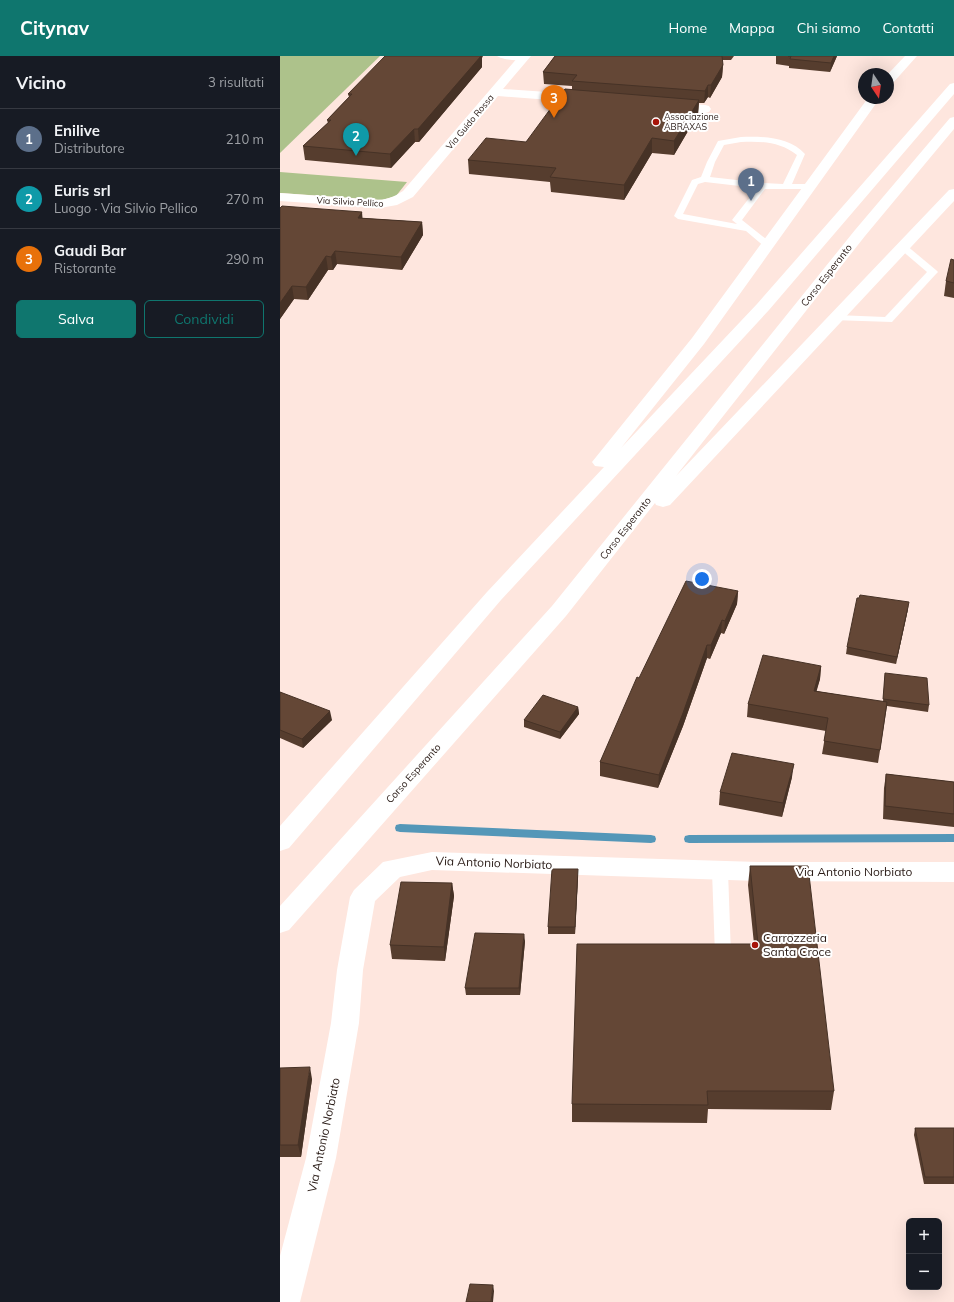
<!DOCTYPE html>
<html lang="it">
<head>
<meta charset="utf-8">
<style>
  body { margin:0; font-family:Mulish,sans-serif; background:#20242c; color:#f1f3f6 }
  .controls { position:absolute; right:12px; bottom:12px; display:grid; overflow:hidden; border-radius:6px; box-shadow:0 4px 16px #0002 }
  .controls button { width:36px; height:36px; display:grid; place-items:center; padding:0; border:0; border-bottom:1px solid #363941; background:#171b24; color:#f1f3f6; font:20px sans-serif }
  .compass { position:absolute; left:578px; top:12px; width:36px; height:36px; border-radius:50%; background:#171b24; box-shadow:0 4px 16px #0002; rotate:167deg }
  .you { position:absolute; left:422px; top:523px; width:14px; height:14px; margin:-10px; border:3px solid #fff; border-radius:50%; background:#1a73e8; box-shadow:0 0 0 6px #1a73e833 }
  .badge { display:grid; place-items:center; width:26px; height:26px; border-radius:50%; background:#0f766e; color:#fff; font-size:13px; font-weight:700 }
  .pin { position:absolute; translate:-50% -33px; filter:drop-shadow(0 1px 2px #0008) }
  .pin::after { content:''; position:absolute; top:21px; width:14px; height:12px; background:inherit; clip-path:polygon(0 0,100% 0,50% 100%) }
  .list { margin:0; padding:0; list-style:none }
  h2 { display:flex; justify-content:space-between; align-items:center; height:52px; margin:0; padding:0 16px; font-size:17px }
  h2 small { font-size:13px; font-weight:400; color:#9ea1a6 }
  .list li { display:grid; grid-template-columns:26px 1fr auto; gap:12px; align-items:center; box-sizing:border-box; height:60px; padding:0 16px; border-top:1px solid #363941 }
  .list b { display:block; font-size:15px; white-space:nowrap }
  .list p { margin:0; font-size:13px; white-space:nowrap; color:#9ea1a6 }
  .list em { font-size:13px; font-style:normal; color:#9ea1a6 }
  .actions { display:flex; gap:8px; padding:12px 16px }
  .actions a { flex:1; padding:9px 0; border:1px solid #0f766e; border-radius:6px; text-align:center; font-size:14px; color:#0f766e }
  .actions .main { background:#0f766e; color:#fff }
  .map { position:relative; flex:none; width:674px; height:1246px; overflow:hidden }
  header { display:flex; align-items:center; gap:24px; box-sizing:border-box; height:56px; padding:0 20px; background:#0f766e; color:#fff }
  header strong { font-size:19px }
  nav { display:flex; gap:22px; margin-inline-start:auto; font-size:14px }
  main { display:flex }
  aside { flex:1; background:#171b24 }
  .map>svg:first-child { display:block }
  .green { fill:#adc28b }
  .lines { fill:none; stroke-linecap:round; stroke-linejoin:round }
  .stream { fill:#5497b8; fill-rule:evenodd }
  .service { fill:#fff; fill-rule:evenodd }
  .minor { fill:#fff; fill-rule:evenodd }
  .trunk { fill:#fff; fill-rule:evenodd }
  .wall { fill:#563d2e }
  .shaded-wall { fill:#463226 }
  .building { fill:#644736; stroke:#463226 }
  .poi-dot { fill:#a71409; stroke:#fff; stroke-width:1.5 }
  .labels { text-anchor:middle; stroke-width:4; stroke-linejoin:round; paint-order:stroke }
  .far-poi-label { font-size:9px; fill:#291b16; stroke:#fff; text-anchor:start }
  .far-street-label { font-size:9px; fill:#291b16; stroke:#fff }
  .street-label { font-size:10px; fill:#291b16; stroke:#fff }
  .near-street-label { font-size:12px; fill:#291b16; stroke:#fff }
  .near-poi-label { font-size:12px; fill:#291b16; stroke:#fff; text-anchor:start }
</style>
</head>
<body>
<header>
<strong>Citynav</strong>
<nav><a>Home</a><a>Mappa</a><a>Chi siamo</a><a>Contatti</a></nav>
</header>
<main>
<aside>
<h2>Vicino<small>3 risultati</small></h2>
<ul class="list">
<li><span class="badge" style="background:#5c6f8a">1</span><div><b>Enilive</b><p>Distributore</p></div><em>210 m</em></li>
<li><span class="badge" style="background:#0f9aa8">2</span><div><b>Euris srl</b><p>Luogo · Via Silvio Pellico</p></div><em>270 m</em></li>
<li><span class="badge" style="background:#e8710a">3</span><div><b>Gaudi Bar</b><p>Ristorante</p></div><em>290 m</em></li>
</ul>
<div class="actions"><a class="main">Salva</a><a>Condividi</a></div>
</aside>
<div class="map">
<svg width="674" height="1246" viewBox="0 0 674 1246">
  <rect width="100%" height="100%" fill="#fee6de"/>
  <!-- green -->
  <g class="green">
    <path d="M0,0H100L0,97Z"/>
    <path d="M0,116L127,126L116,140L102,144L0,137Z"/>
  </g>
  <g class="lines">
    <!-- stream -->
    <g class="stream">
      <path d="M120,768L371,779L375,780L376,783L375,786L371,787L120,776L116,775L115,772L116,769Z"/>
      <path d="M674,778V786L409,787L405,786L404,783L405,780L409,779Z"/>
    </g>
    <!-- service -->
    <g class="service">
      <path d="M217,0H244L247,2C241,6 223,4 217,0Z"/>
      <path d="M461,81C482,80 510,81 525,98L512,128H529L533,131L532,133H485L462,164L491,187L493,189L491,191H485L466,175L398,163L394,160L412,124L421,121L427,106L438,85ZM461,86C482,85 500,86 517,99L503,128L483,127L430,121L435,106L444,89ZM425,126L477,132L452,164L457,168L403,158L418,128Z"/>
      <path d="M623,188L626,189L656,214L658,216L656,218L612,266L552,264L551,262L552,260L556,259L605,261L647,216L620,193L618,191L620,189Z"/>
      <path d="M440,809L446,811L448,815L451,899L449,904L443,906L437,904L435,899L432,815L434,811Z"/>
    </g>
    <!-- minor -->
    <g class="minor">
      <path d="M239,0H251L223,33L310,39L314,40L316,43L314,46L310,47L218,40L133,141L117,149L100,152L0,145V137L95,144C106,144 114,141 123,135Z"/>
      <path d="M390,46L425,49L429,50L431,53L429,56L425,57L386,53L384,50L386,47Z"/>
      <path d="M152,796L478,806H674V826L478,825L152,814L120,821L95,845L83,914L79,967L56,1102L20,1246H0V1200L26,1102L51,967L57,914L70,841L74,834L103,806Z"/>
    </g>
    <!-- trunk -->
    <g class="trunk">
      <path d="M625,0H637L612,28L608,29V18Z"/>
      <path d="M674,27V38L489,254L221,544L9,792L0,795V770L207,536L324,411L315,410L312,406L412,282L588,42H600L424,288L341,392L477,248L670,28Z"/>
      <path d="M674,61V73L585,180L396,420L669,134L674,133V145L390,449L383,451L376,449L375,447L286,560L9,874L0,877V850L272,550L575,174L670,62Z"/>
    </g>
  </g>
  <!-- wall -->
  <g class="wall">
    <path d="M275,0H454L451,4H442L443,9L442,21L430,42L428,41L424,47H419L418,58L394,99L372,97L344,144L271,136L270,126L189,118L188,104L246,86L292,34V30L264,28L263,16Z"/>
    <path d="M496,0H557L550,16L509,12V10L496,8Z"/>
    <path d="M202,2V11L139,86H135L111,112L25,104L23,90L48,67L47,64L69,41L68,38Z"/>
    <path d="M0,152L82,156V162L142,166L143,179L122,214L57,208L53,214H48L28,244L14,243L0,263Z"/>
    <path d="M674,204V242L664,240L666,225Z"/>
    <path d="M458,535L457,548L444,578L441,577L430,603L427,602L403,670L378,732L320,720V706L359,622Z"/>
    <path d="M628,553L616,608L566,598L567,591Z"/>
    <path d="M541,610L540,623L536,635L603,646L605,617L649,649L648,656L607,650L598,707L542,698L546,675L467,661L468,648Z"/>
    <path d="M0,636L52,664L23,692L0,682Z"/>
    <path d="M298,651L299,658L280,683L244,671V664Z"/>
    <path d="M606,718L674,726V771L603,763L604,732Z"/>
    <path d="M512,721L502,761L439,749L440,736Z"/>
    <path d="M470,810L554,1035L551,1054L428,1053L427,1067L292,1066V1048L474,888L468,829Z"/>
    <path d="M298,820L295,878H268V871Z"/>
    <path d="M172,827L174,840L165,905L112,903L110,889Z"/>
    <path d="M245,885L240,939H186L185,932Z"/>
    <path d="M0,1012L32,1023L21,1101H0Z"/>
    <path d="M635,1072H674V1128H644L634,1079Z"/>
  </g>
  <!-- shaded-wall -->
  <g class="shaded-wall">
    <path d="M193,0H203L202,2V11L139,86L138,73Z"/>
    <path d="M554,0H557L550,16L551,7Z"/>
    <path d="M443,9L442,21L430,42L431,29Z"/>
    <path d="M428,29V41L424,47L425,35Z"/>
    <path d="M419,44L418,58L394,99V85Z"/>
    <path d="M134,73L135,86L111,112L110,98Z"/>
    <path d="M372,82V97L344,144V129Z"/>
    <path d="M82,156L83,168L78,162Z"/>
    <path d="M142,166L143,179L122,214L121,201Z"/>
    <path d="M55,195L57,208L53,214L51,201Z"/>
    <path d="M46,200L48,214L28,244L26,231Z"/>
    <path d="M12,230L14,243L0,263V247Z"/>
    <path d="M458,535L457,548L444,578L445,565Z"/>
    <path d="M629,546L628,553L616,608L617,601Z"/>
    <path d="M442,564L441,577L430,603L431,589Z"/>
    <path d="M427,589V602L403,670L378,732L379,719Z"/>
    <path d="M541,610L540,623L533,648L534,635Z"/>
    <path d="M298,651L299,658L280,683V676Z"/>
    <path d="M50,655L52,664L23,692L22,683Z"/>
    <path d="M514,708L512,721L502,761L503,747Z"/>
    <path d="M298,813V820L295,878V871Z"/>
    <path d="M172,827L174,840L165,905L164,891Z"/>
    <path d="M244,878L245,885L240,939L239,932Z"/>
    <path d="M30,1011L32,1023L21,1101L18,1089Z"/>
    <path d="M213,1229L214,1235L213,1246H211Z"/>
  </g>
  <!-- building -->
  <g class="building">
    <path d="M105,0H201L138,73H134L110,98L23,90L51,64H47L72,38H68Z"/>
    <path d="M275,0H442L443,9L431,29H428L425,35L292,25L297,19L263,16Z"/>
    <path d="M508,0H554L551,7L510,3L511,0Z"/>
    <path d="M285,33L419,44L394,85L372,82L344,129L270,121L276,112L188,104L206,82L246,86Z"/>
    <path d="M2,150L82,156L78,162L142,166L121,201L55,195L51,201L46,200L26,231L12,230L0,247V152Z"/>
    <path d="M671,203L674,204V227L666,225Z"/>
    <path d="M406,525L458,535L445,565L442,564L431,589H427L403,657L379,719L320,706L357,621L359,622Z"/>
    <path d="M580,539L629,546L617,601L567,591L577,542H579Z"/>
    <path d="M483,599L541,610L534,635L607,646L600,694L544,685L548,662L468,648Z"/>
    <path d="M605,617L647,622L649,649L603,643Z"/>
    <path d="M0,636L50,655L22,683L0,674Z"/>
    <path d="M263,639L298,651L280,676L244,664Z"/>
    <path d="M452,697L514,708L503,747L440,736Z"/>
    <path d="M606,718L674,726V758L605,750Z"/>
    <path d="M470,810H528L554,1035H427L428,1049L292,1048L297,888H478Z"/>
    <path d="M272,813H298L295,871H268Z"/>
    <path d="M121,826L172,827L164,891L110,889Z"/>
    <path d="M195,877L244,878L239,932H185Z"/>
    <path d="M30,1011L18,1089H0V1012Z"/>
    <path d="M635,1072H674V1121H645Z"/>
    <path d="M190,1228L213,1229L211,1246H186Z"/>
  </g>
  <!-- markers -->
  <g class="poi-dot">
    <circle cx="376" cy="66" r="4"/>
    <circle cx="475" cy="889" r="4"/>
  </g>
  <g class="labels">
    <!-- far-poi labels -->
    <g class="far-poi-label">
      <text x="384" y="64">Associazione<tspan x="384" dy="10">ABRAXAS</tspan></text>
    </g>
    <!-- far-street labels -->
    <g class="far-street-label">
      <text transform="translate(190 66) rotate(-50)" y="3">Via Guido Rossa</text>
      <text transform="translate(70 146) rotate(3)" y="3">Via Silvio Pellico</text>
    </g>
    <!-- street labels -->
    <g class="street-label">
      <text transform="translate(546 219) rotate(-52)" y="4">Corso Esperanto</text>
      <text transform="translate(345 472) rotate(-52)" y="4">Corso Esperanto</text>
      <text transform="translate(133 717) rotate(-48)" y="4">Corso Esperanto</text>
    </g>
    <!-- near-street labels -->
    <g class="near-street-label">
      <text transform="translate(214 807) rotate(2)" y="4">Via Antonio Norbiato</text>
      <text x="574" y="820">Via Antonio Norbiato</text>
      <text transform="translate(44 1079) rotate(-78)" y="4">Via Antonio Norbiato</text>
    </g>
    <!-- near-poi labels -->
    <g class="near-poi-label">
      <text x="483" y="886">Carrozzeria<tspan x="483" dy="14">Santa Croce</tspan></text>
    </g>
  </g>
</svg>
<div class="controls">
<button>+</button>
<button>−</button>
</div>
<svg class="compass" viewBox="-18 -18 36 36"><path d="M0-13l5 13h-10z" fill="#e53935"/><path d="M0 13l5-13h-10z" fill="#9ea1a6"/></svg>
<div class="you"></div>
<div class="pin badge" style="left:471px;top:145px;background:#5c6f8a">1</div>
<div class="pin badge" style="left:76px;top:100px;background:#0f9aa8">2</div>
<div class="pin badge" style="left:274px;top:62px;background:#e8710a">3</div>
</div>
</main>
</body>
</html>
